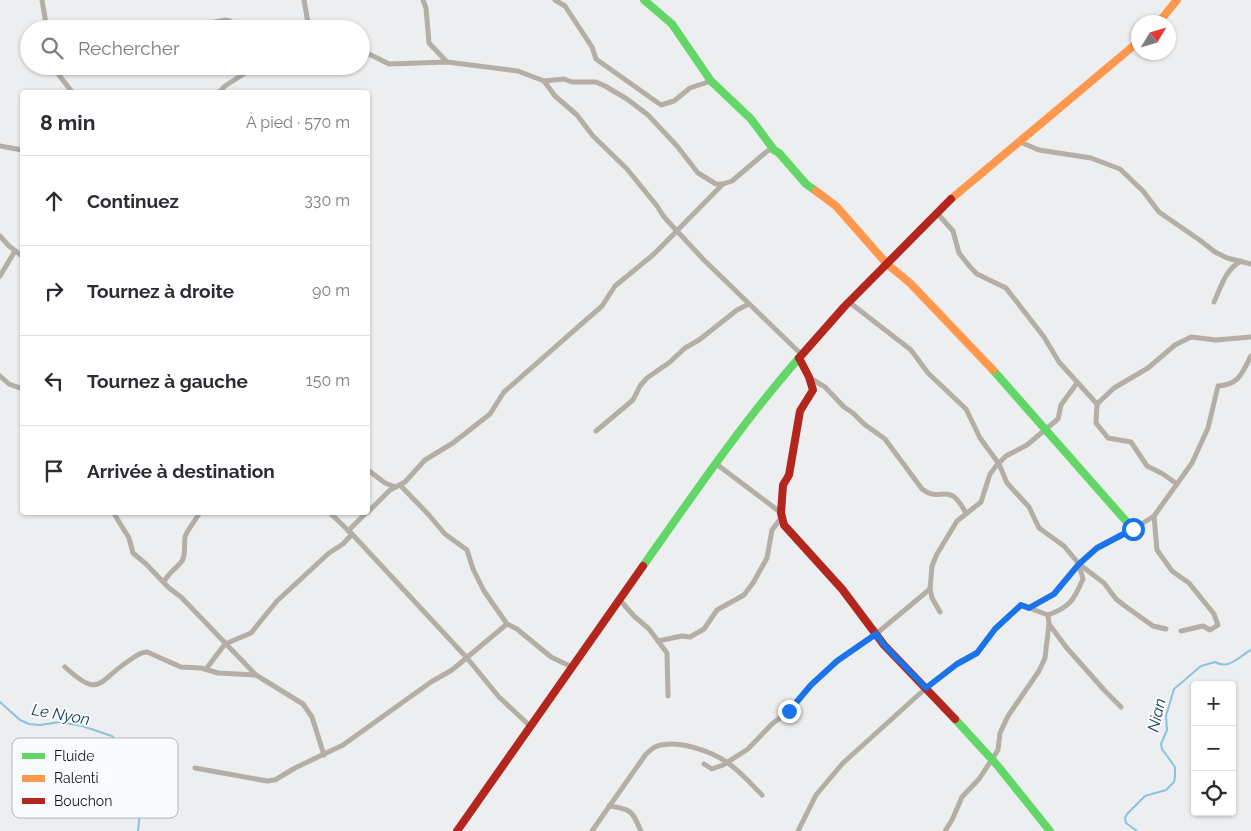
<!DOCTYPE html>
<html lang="fr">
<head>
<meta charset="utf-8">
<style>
  body { margin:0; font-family:Raleway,sans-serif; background:#f7f7f7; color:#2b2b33 }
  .controls { position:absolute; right:15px; bottom:15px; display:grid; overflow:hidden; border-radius:5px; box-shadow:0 1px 4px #0004 }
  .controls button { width:45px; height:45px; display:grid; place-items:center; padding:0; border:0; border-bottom:1px solid #e1e1e2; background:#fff; color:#2b2b33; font:25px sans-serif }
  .compass { position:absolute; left:1131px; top:15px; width:45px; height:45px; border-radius:50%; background:#fff; box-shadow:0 1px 4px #0004; rotate:52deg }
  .stop { position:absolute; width:15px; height:15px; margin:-11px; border:4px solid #1a73e8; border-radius:50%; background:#fff }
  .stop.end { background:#1a73e8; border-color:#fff; box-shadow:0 1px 5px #0008 }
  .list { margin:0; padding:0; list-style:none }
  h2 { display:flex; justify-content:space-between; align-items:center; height:65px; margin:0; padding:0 20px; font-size:21px }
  h2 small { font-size:16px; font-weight:400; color:#7c7c81 }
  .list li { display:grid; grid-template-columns:32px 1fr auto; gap:15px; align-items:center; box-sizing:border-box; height:90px; padding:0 20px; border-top:1px solid #e1e1e2 }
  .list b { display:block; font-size:19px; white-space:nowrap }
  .list em { font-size:16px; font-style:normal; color:#7c7c81 }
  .icon { flex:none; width:28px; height:28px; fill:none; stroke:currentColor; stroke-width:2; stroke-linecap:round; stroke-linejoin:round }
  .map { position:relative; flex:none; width:1251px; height:831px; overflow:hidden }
  .search { position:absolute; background:#fff; box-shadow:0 1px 4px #0004; left:20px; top:20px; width:350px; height:55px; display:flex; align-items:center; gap:12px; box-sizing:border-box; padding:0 18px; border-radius:28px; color:#7c7c81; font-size:19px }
  .panel { position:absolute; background:#fff; box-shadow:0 1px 4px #0004; left:20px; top:90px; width:350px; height:425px; border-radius:5px }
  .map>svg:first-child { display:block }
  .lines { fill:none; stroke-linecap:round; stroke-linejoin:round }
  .stream { stroke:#8bc3dc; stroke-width:2 }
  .street { stroke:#b4afa6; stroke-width:5 }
  .fast { stroke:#63d668; stroke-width:8 }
  .slow { stroke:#ff974d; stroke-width:8 }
  .jam { stroke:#b3261e; stroke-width:8 }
  .route { stroke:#1a73e8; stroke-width:6 }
  .labels { text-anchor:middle; stroke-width:4; stroke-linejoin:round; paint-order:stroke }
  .water-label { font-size:16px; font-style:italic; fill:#1e4151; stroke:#f8fbff }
  .key { fill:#f8fbff; stroke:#b4b7ba; stroke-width:1 }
  .key-label { font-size:14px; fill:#171819 }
</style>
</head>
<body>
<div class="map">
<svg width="1251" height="831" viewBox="0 0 1251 831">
  <rect width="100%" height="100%" fill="#eceef0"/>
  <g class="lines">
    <!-- stream -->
    <g class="stream">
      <path d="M0,702L20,720L29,724L40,725L60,722L82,726L112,736L119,744L127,763L137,780L140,811L138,831"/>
      <path d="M1137,831L1126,823L1125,818L1127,814L1145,796L1166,790L1174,782L1175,777V767L1162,749L1161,744L1167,730L1166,716L1174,689L1201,666L1215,662C1230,670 1239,656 1251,650"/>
    </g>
    <!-- street -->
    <g class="street">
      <path d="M42,0L47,29"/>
      <path d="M304,0L309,29"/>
      <path d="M423,0L426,8L429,43L447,62"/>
      <path d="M555,0L565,6L592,47L596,59L661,105L674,101L690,88L711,81"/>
      <path d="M197,26L225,20L230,21L237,29"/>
      <path d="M361,50L389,64L447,62L518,71L544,81L564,79L572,82H596L605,86L627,99L648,115L677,146L698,173L716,184H723L732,181L765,153L769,150H774"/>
      <path d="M54,66L59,75L72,92"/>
      <path d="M544,81L555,96L577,115L593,136L627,169L657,206L664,217L704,260L802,355"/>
      <path d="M219,92L225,86L256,66"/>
      <path d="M1020,142L1039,150L1091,158L1120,169L1143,191L1159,212L1201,241L1215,252L1227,258L1251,264"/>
      <path d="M0,146L22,150"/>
      <path d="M937,213L953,231L959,253L971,268L977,274L1006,288L1044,337L1059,362L1097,404L1096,423L1108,438L1131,442L1147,466L1163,474L1177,484"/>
      <path d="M0,236L9,246L22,256"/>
      <path d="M0,276L15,251"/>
      <path d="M849,302L911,350L928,373L966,409L980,438L999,464L1007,483L1029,507L1039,528L1064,546L1079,564L1104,583L1116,599L1125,606L1153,626L1166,629"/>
      <path d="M1214,302C1221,287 1225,270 1241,261"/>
      <path d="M0,376L9,384L20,388L22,387"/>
      <path d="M810,378L825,387L844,407L853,413L864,424L885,439L922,489C936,500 942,490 953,496C959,500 963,508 966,513"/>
      <path d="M1097,404L1114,388L1148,368L1175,345L1191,337L1216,340L1251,337"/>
      <path d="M596,431L633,400L640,386L647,378L670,362L685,348L699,340L737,310L749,304"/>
      <path d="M715,463L780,512"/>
      <path d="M368,470L385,483L396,487"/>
      <path d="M400,485L428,514L445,534L467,550L473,569L484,591L507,624L517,629L551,657L572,667"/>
      <path d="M113,512L129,538L133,553L146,564L169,588L181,597L256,675L303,704L312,717L324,755"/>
      <path d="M329,512L352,534L467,658L499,697L530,726"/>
      <path d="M368,512L390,490L405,482L425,460L453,443L490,414L504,392L602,306L615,286L654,254L723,184"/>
      <path d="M1154,516L1157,550L1172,571L1189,583L1214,614L1218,625L1210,630L1203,626L1181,631"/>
      <path d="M348,531L367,512"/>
      <path d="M1079,565L1083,579C1074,600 1070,607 1048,615L1049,624L1066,647L1105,691L1121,707"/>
      <path d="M164,582C168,573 176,569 182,561C186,555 184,544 185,537C187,530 196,520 200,512"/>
      <path d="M619,599L634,616L649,629L667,653L668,696"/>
      <path d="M1029,608L1054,594L1079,564L1097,548L1129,532L1154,516L1192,463L1208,428L1218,386C1239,385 1242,373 1251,356"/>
      <path d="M940,612L932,598L930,589L932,566L937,554L957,521L981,502L990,474L996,466L1006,456L1027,445L1058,419L1061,405L1077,383"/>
      <path d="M658,641L682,636L690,637L704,629L717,610L744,595L753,583L767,558L772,530L781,518"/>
      <path d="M65,667C101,700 97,681 130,660C136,656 140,652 147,652L181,667L201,668L218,673L256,675"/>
      <path d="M206,669L225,644L251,633L277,601L329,553L343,544L352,534"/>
      <path d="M704,764L712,769L723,765L748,749L772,724L789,711L811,685L837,661L876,634L930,589"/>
      <path d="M195,768L267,781L275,780L295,768L343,745L431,682L452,670L507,624"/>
      <path d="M609,806C632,809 632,811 641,831"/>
      <path d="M592,831L646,754C649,752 652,748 655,747C675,738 711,751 728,763C741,772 751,784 762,795"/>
      <path d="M798,831L816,795L843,763L926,688L957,664L977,653L995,629L1021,605L1048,615"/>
      <path d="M945,831L952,820L962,797L979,779L998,750L1000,733L1008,716L1039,671L1045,658L1049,624"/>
    </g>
    <!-- fast -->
    <g class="fast">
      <path d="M644,0L672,24L711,81L751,119L774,150L779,153L806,184L816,191"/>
      <path d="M993,370L1133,529"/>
      <path d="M643,566C693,495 742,423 799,358"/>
      <path d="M955,719L997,765L1050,831"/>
    </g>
    <!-- slow -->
    <g class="slow">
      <path d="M1159,22L1177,0"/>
      <path d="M816,191L836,206L887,264L910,283L993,370"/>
      <path d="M951,199L1138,42"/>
    </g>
    <!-- jam -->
    <g class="jam">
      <path d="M799,358L809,377L813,390L800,411L789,475L783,485L781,513L784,525L842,589L884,645L955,719"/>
      <path d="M799,358L844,307L951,199"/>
      <path d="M457,831L643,566"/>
    </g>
  </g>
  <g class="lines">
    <!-- route -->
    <path class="route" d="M789,711L811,685L837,661L876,634L884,645L926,688L957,664L977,653L995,629L1021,605L1029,608L1054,594L1079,564L1097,548L1133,529"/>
  </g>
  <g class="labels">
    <!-- water labels -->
    <g class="water-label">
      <text transform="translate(61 714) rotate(10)" y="6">Le Nyon</text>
      <text transform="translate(1156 715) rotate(-77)" y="6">Nian</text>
    </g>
  </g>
  <!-- legend -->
  <rect x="12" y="738" width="166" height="80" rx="8" class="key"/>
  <rect x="22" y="753" width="23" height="6" fill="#63d668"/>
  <rect x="22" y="775" width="23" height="7" fill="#ff974d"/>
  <rect x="22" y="798" width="23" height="6" fill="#b3261e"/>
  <g class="key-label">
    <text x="54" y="761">Fluide</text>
    <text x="54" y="783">Ralenti</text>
    <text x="54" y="806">Bouchon</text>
  </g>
</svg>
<div class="controls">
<button>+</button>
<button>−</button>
<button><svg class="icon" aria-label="locate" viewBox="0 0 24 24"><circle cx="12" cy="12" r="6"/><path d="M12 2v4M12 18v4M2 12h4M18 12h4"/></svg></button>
</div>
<svg class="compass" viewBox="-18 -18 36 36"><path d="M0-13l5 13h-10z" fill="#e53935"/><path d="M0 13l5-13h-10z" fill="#7c7c81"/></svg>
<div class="stop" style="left:1133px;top:529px"></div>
<div class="stop end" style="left:789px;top:711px"></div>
<div class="search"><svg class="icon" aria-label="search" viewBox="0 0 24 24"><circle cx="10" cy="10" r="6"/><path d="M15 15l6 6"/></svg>Rechercher</div>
<section class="panel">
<h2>8 min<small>À pied · 570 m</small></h2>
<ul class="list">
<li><svg class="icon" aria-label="ahead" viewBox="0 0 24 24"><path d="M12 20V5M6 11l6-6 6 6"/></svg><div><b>Continuez</b></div><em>330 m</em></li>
<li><svg class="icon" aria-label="right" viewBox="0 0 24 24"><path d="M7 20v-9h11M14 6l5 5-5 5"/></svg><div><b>Tournez à droite</b></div><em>90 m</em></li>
<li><svg class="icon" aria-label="left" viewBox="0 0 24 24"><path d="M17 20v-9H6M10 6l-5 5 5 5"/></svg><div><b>Tournez à gauche</b></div><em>150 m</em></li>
<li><svg class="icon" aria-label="arrive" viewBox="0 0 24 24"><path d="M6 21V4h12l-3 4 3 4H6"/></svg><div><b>Arrivée à destination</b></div></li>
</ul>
</section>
</div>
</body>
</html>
